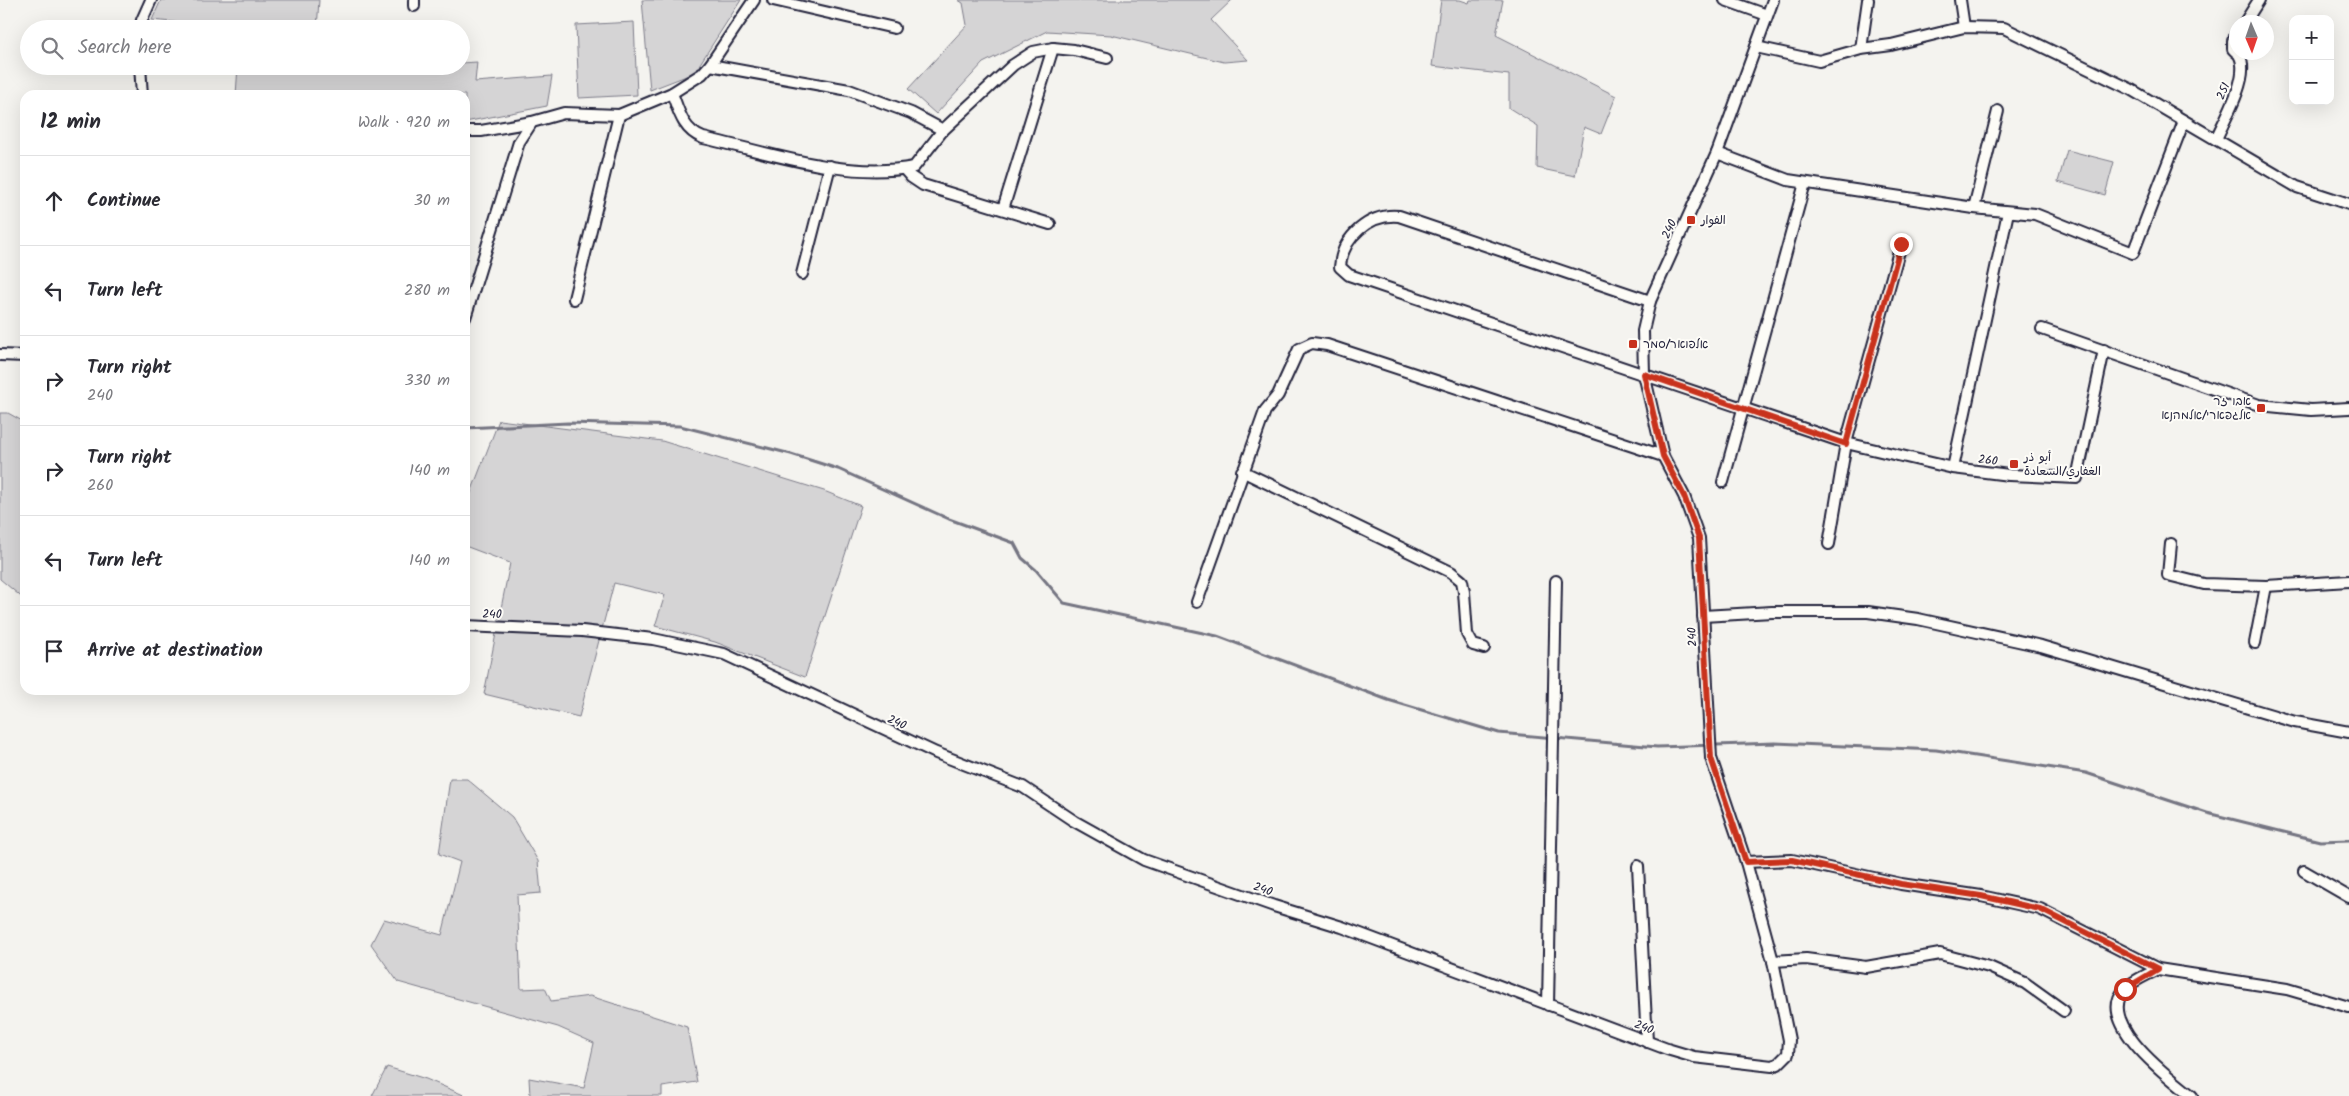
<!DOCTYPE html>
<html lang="en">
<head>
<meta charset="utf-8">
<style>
  body { margin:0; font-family:Kalam,"Playpen Sans Arabic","Playpen Sans Hebrew",sans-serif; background:#f7f7f7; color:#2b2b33 }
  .controls { position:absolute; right:15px; top:15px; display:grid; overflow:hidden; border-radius:10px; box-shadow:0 5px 20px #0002 }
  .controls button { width:45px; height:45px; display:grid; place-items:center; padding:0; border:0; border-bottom:1px solid #e1e1e2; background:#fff; color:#2b2b33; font:25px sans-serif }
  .compass { position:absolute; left:2229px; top:15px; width:45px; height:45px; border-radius:50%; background:#fff; box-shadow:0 5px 20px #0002; rotate:178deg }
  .stop { position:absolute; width:15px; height:15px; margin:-11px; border:4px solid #c8321e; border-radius:50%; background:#fff }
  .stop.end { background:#c8321e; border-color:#fff; box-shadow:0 1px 5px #0008 }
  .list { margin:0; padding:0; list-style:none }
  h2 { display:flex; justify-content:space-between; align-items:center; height:65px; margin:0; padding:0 20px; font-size:21px }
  h2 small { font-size:16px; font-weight:400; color:#7c7c81 }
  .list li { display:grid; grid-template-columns:32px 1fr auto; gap:15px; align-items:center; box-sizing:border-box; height:90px; padding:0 20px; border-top:1px solid #e1e1e2 }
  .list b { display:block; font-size:19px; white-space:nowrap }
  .list p { margin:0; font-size:16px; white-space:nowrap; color:#7c7c81 }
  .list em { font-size:16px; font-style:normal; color:#7c7c81 }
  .icon { flex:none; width:28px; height:28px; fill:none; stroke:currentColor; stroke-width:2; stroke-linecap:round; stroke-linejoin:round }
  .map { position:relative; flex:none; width:2349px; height:1096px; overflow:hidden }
  .search { position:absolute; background:#fff; box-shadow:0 5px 20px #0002; left:20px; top:20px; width:450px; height:55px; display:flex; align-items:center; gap:12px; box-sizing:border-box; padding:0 18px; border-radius:28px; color:#7c7c81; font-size:19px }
  .panel { position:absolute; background:#fff; box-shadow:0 5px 20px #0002; left:20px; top:90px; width:450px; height:605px; border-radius:15px }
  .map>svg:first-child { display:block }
  .green { fill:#d5d4d5; stroke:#7c7b88 }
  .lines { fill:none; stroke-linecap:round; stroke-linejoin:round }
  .stream { stroke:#757582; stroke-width:3 }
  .street-casing { stroke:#22223b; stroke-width:14 }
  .street { stroke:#fdfcf7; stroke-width:10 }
  .route { stroke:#c8321e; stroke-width:6 }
  .poi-dot { fill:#c8321e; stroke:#fdfcf7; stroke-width:2 }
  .labels { text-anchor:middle; stroke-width:4; stroke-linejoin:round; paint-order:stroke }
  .street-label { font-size:12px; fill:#22223b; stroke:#fdfcf7 }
  .poi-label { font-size:12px; fill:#22223b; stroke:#fdfcf7; text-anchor:start }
</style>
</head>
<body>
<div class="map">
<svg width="2349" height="1096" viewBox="0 0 2349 1096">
  <rect width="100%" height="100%" fill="#f4f3ef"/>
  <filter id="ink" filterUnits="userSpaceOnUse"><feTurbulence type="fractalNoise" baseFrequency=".02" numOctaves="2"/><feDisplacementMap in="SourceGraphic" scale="10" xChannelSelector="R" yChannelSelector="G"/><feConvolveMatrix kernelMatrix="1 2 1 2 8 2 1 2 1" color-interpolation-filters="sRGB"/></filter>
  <g filter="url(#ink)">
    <!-- green -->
    <g class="green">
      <path d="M161,0H319L317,29H241L152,20Z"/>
      <path d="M642,0H741L694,73L650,90Z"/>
      <path d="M958,0H1232L1211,20L1248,60L1224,62L1111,35L1047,31L983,63L936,114L908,89L967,25L963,3Z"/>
      <path d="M1441,0H1460L1469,3L1470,0H1503L1496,35L1616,96L1601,134L1584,127L1575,176L1537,168L1538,126L1509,108V75L1432,66Z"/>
      <path d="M634,22L637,95L579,98L576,25Z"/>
      <path d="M477,62L475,82L552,76L547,106L465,122V95H236L238,66H461V63Z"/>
      <path d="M2067,150L2114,162L2105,195L2058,182Z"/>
      <path d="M0,413H8L24,422L25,600L0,579Z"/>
      <path d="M499,420L662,441L824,491L861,506L805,677L715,642L655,626L665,595L614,583L579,717L484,694L510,563L465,546V508Z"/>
      <path d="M450,779H467L512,817L538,861L541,893L517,895L521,989L545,988L551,1001L590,996L687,1027L697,1082L662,1087V1096H530L529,1078L584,1088L594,1043L558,1027L398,982L371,944L384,919L442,935L460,862L439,854Z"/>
      <path d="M387,1067L426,1079L466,1096H372Z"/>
    </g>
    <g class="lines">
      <!-- stream -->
      <path class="stream" d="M465,428L568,423L680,426L791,454L838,469L949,519L1014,543L1022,558L1036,570L1064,603L1217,636L1388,700L1499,733L1657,747L1775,743L1936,750L2086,773L2207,813L2320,841L2349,840"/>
      <defs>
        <g id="street">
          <path d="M773,0L894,28"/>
          <path d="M1725,0L1767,15"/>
          <path d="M1960,0L1964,27"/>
          <path d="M414,6V0"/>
          <path d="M2245,22L2259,0"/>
          <path d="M140,29L142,20L151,0"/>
          <path d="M2236,35L2233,41V49L2236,52"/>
          <path d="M1756,47L1819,61L1861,49L1891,45L1964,27L2004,28L2130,89L2297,187L2349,204"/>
          <path d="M1861,49L1868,0"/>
          <path d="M710,65L849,90L911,113L943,130"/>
          <path d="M140,66L142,95"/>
          <path d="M672,93C679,112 683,130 703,138C771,153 845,180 914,167L943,130L1013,65L1033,52L1053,48L1074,50L1107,58"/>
          <path d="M465,131H481L532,122"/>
          <path d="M2216,139C2225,118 2254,71 2237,52"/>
          <path d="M1717,153L1788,180L1974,208L2035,214L2133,253L2184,121"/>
          <path d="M904,169L911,177L923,185L1050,224"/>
          <path d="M1974,208L1998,111"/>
          <path d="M1003,209L1053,48"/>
          <path d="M802,274L830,166"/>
          <path d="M574,299L619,115"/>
          <path d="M1650,301L1399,216C1370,213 1342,237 1340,267L1349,275L1846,443L1953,468L2009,475L2077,478L2104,350"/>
          <path d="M465,318L519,142L532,122L564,113L619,115L672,93L702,74L710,65L754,0"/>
          <path d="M2042,329L2259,405L2311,410L2349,408"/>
          <path d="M0,355L25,356"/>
          <path d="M1953,468L2008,212"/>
          <path d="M1242,471L1451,572L1462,581L1464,592L1467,634L1473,645L1484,648"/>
          <path d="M1723,482L1805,183"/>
          <path d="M1829,544L1846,443L1901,244"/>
          <path d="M2171,544L2168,575L2204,584L2266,586L2349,581"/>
          <path d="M1197,602L1265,411L1278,395L1299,349L1312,343L1327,345L1663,456"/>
          <path d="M1703,616L1772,612H1868L1918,619L2041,646L2295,722L2349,732"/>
          <path d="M465,626L582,631L653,639L724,654L936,753L1023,787L1074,821L1144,860L1274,906L1342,927L1667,1049L1694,1057L1772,1066L1778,1064L1788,1054L1789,1040L1773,961L1746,862L1711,758L1699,538L1684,496L1663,456L1644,374L1643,331L1650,301L1717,153L1773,0"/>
          <path d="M2255,643L2266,586"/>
          <path d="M1746,862L1792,860L1901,884L1981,896L2040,909L2158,969L2287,989L2349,1007"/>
          <path d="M1638,866L1647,1042"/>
          <path d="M2304,871L2349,897"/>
          <path d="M1773,961L1806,959L1866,967L1940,954L1989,967L2025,983L2064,1011"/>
          <path d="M2158,969C2148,975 2133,980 2125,989C2094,1022 2170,1078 2192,1096"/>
          <path d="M1548,1005L1556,581"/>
        </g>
      </defs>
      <!-- street casing -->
      <use href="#street" class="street-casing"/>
      <!-- street -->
      <use href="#street" class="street"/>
    </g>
  </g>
  <g class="lines" filter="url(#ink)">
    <!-- route -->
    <path class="route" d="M1901,244L1846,444L1644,374L1663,456L1684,496L1699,538L1711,758L1746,862L1792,860L1901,884L1981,896L2040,909L2158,969L2125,989"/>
  </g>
  <!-- markers -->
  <g class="poi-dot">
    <rect x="1686" y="215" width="10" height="10" rx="2.5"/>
    <rect x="1628" y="339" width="10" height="10" rx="2.5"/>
    <rect x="2256" y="403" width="10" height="10" rx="2.5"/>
    <rect x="2009" y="459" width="10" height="10" rx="2.5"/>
  </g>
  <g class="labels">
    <!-- street labels -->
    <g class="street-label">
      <text transform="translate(2223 91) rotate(-66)" y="4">251</text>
      <text transform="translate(1669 229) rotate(-65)" y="4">240</text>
      <text transform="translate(1988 460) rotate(7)" y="4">260</text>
      <text transform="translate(492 614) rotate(1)" y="4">240</text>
      <text transform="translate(1692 637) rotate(-93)" y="4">240</text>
      <text transform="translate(897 722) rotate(24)" y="4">240</text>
      <text transform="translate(1263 889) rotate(19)" y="4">240</text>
      <text transform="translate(1644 1027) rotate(21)" y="4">240</text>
    </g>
    <!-- poi labels -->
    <g class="poi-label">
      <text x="1701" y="224">الفوار</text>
      <text x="1643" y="348">אלפואר/סמר</text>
      <text x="2251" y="405" text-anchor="end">אבו זר<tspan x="2251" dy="14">אלגפארי/אלמהנא</tspan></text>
      <text x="2024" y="461">أبو ذر<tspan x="2024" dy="14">الغفاري/السعادة</tspan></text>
    </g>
  </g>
</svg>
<div class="controls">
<button>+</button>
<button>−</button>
</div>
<svg class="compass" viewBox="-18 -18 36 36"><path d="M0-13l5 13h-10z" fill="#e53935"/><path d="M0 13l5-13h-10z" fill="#7c7c81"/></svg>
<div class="stop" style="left:2125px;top:989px"></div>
<div class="stop end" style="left:1901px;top:244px"></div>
<div class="search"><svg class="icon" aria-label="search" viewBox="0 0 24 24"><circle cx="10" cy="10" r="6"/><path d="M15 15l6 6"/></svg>Search here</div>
<section class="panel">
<h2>12 min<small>Walk · 920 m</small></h2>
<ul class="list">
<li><svg class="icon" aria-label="ahead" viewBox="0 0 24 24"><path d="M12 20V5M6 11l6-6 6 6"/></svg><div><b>Continue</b></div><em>30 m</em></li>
<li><svg class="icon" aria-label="left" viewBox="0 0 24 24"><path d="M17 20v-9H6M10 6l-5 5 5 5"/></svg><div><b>Turn left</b></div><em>280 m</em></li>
<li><svg class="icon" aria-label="right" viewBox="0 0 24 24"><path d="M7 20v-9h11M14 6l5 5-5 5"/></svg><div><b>Turn right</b><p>240</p></div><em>330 m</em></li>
<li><svg class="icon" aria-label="right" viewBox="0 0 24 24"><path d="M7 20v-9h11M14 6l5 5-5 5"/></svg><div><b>Turn right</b><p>260</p></div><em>140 m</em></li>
<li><svg class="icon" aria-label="left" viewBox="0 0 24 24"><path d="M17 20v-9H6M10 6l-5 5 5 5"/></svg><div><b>Turn left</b></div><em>140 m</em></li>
<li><svg class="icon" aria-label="arrive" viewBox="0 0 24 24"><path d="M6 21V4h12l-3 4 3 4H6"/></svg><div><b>Arrive at destination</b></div></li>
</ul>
</section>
</div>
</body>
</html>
